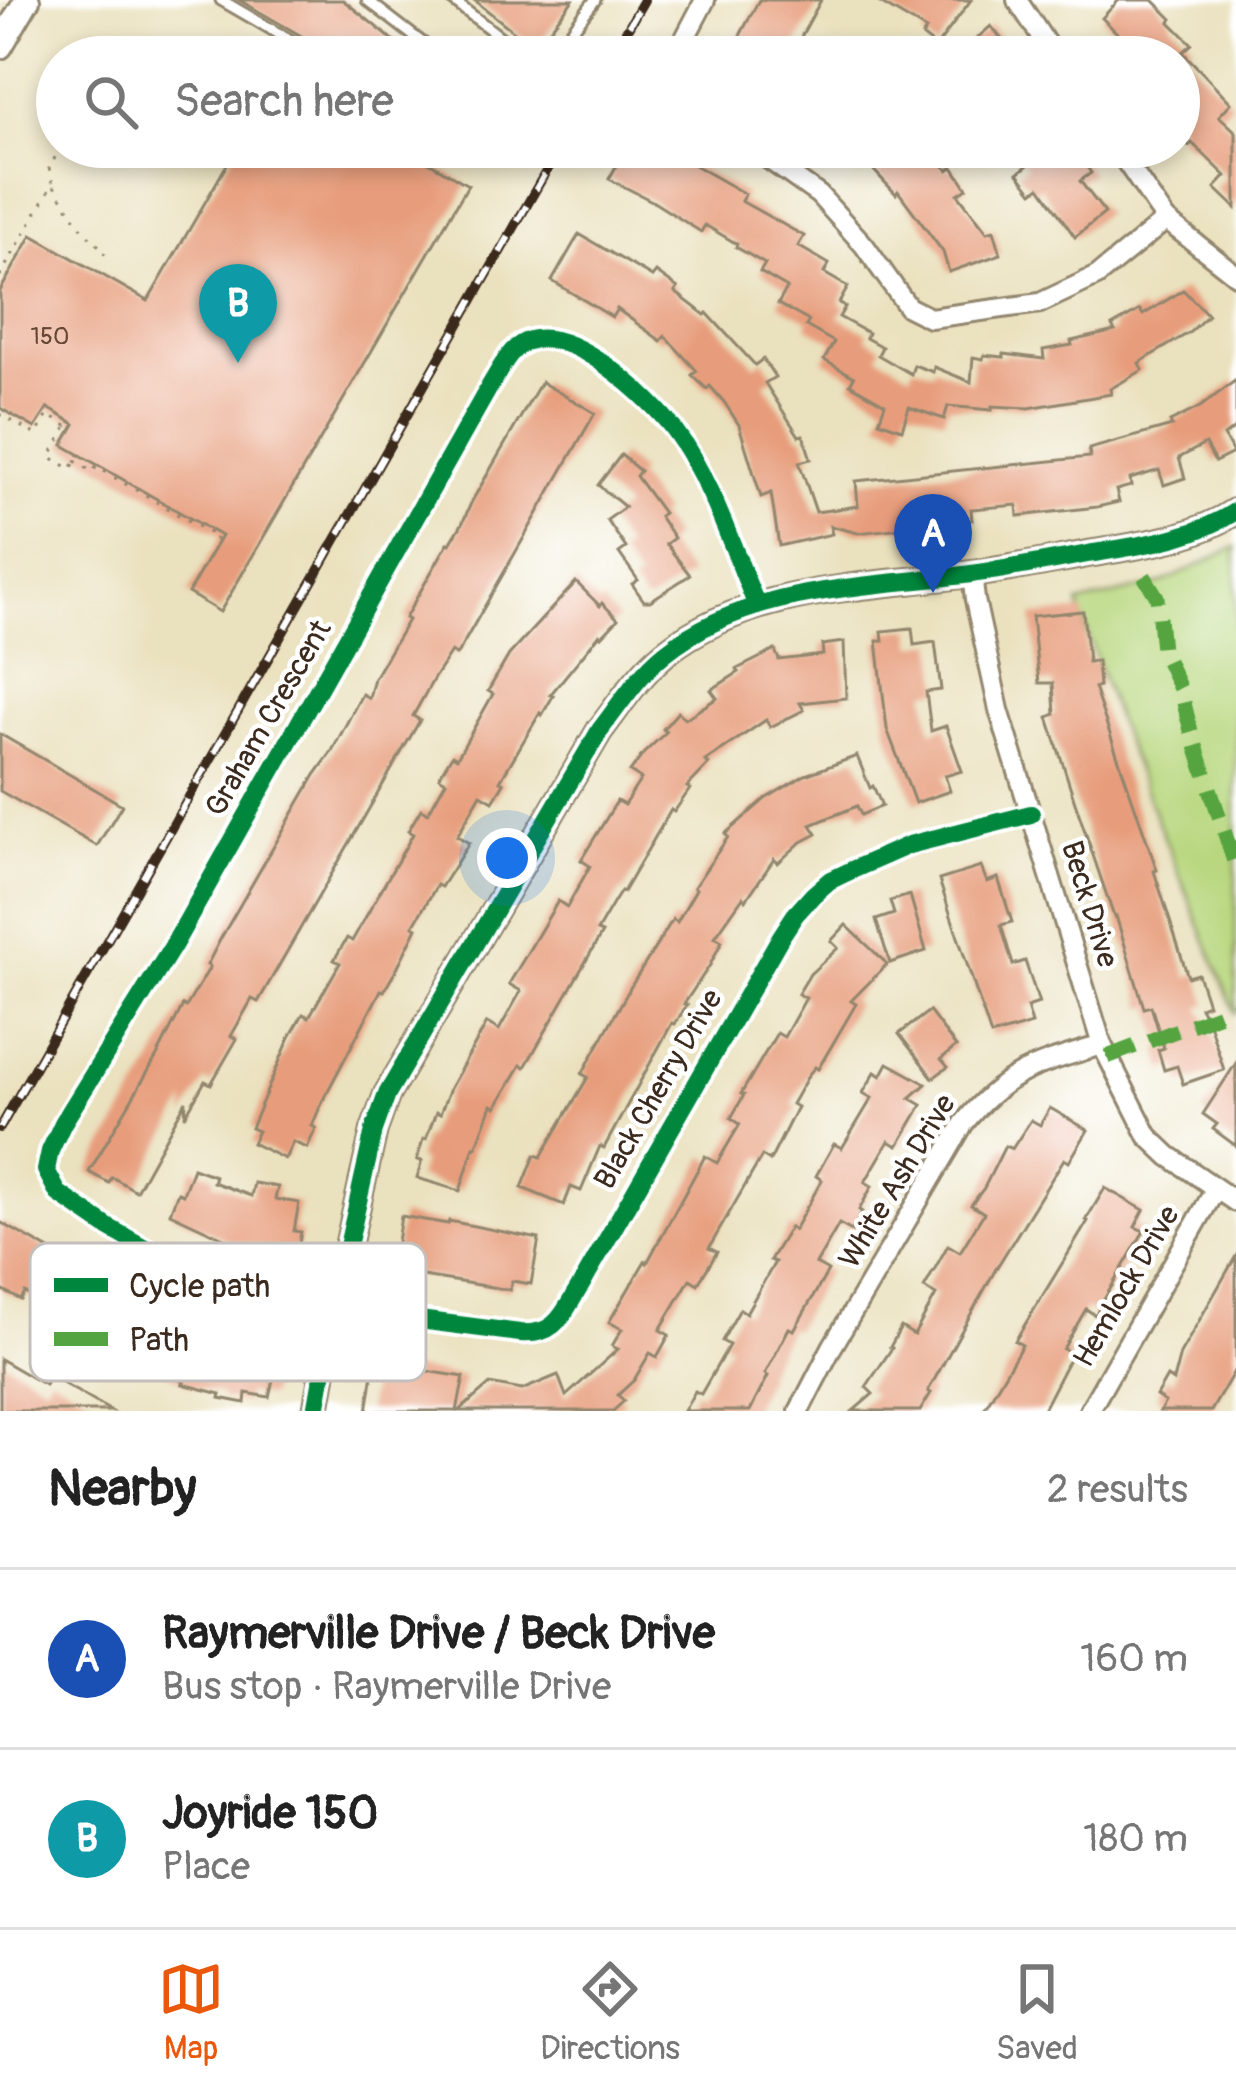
<!DOCTYPE html>
<html lang="en">
<head>
<meta charset="utf-8">
<style>
  body { margin:0; font-family:Pangolin,sans-serif; background:#f6f6f6; color:#222 }
  .you { position:absolute; left:507px; top:858px; width:42px; height:42px; margin:-30px; border:9px solid #fff; border-radius:50%; background:#1a73e8; box-shadow:0 0 0 18px #1a73e833 }
  .badge { display:grid; place-items:center; width:78px; height:78px; border-radius:50%; background:#ea580c; color:#fff; font-size:39px; font-weight:700 }
  .pin { position:absolute; translate:-50% -99px; filter:drop-shadow(0 3px 6px #0008) }
  .pin::after { content:''; position:absolute; top:63px; width:42px; height:36px; background:inherit; clip-path:polygon(0 0,100% 0,50% 100%) }
  .list { margin:0; padding:0; list-style:none }
  h2 { display:flex; justify-content:space-between; align-items:center; height:156px; margin:0; padding:0 48px; font-size:51px }
  h2 small { font-size:39px; font-weight:400; color:#767676 }
  .list li { display:grid; grid-template-columns:78px 1fr auto; gap:36px; align-items:center; box-sizing:border-box; height:180px; padding:0 48px; border-top:3px solid #e0e0e0 }
  .list b { display:block; font-size:45px; white-space:nowrap }
  .list p { margin:0; font-size:39px; white-space:nowrap; color:#767676 }
  .list em { font-size:39px; font-style:normal; color:#767676 }
  .icon { flex:none; width:66px; height:66px; fill:none; stroke:currentColor; stroke-width:2; stroke-linecap:round; stroke-linejoin:round }
  .map { position:relative; flex:none; width:1236px; height:1411px; overflow:hidden }
  .search { position:absolute; background:#fff; box-shadow:0 6px 18px #0003; left:36px; right:36px; top:36px; height:132px; display:flex; align-items:center; gap:30px; box-sizing:border-box; padding:0 42px; border-radius:66px; color:#767676; font-size:45px }
  .sheet { height:516px; background:#fff }
  nav { display:flex; justify-content:space-around; align-items:center; box-sizing:border-box; height:168px; border-top:3px solid #e0e0e0; background:#fff; font-size:33px; color:#767676 }
  nav a { display:grid; justify-items:center; gap:6px }
  nav .on { color:#ea580c }
  .map>svg:first-child { display:block }
  .green { fill:#b8d77e; stroke:#7a804e; stroke-width:3 }
  .building { fill:#e79d7b }
  .lines { fill:none; stroke-linecap:round; stroke-linejoin:round }
  .service-casing { stroke:#92866e; stroke-width:15 }
  .minor-casing { stroke:#92866e; stroke-width:24 }
  .tertiary-casing { stroke:#92866e; stroke-width:30 }
  .path { stroke:#92866e; stroke-width:3; stroke-dasharray:3 9; stroke-linecap:butt }
  .service { stroke:#fff; stroke-width:9 }
  .minor { stroke:#fff; stroke-width:18 }
  .tertiary { stroke:#fff; stroke-width:24 }
  .rail-casing { stroke:#3b2a1e; stroke-width:10 }
  .rail { stroke:#fff; stroke-width:6; stroke-dasharray:18; stroke-linecap:butt }
  .quiet { stroke:#54a441; stroke-width:15; stroke-dasharray:30 15; stroke-linecap:butt }
  .cycleway-casing { stroke:#fff; stroke-width:26 }
  .cycleway { stroke:#00873e; stroke-width:18 }
  .labels { text-anchor:middle; stroke-width:9; stroke-linejoin:round; paint-order:stroke }
  .number-label { font-size:24px; fill:#664735 }
  .street-label { font-size:30px; fill:#3b2a1e; stroke:#fff }
  .key { fill:#fff; stroke:#c4bfbc; stroke-width:3 }
  .key-label { font-size:33px; fill:#3b2a1e }
</style>
</head>
<body>
<div class="map">
<svg width="1236" height="1411" viewBox="0 0 1236 1411">
  <rect width="100%" height="100%" fill="#fff"/>
  <filter id="ink" filterUnits="userSpaceOnUse"><feTurbulence type="fractalNoise" baseFrequency=".00833" numOctaves="2"/><feDisplacementMap in="SourceGraphic" scale="24" xChannelSelector="R" yChannelSelector="G"/><feConvolveMatrix kernelMatrix="1 2 1 2 8 2 1 2 1" color-interpolation-filters="sRGB"/></filter>
  <filter id="wash" filterUnits="userSpaceOnUse"><feTurbulence type="fractalNoise" baseFrequency=".004" numOctaves="4" result="noise"/><feDisplacementMap in="SourceGraphic" scale="48" xChannelSelector="R" yChannelSelector="G"/><feGaussianBlur stdDeviation="2.7" result="paint"/><feColorMatrix in="noise" values="0 0 0 0 0 0 0 0 0 0 0 0 0 0 0 0 0 1.4 0 .05"/><feComposite in="paint" operator="in"/></filter>
  <g filter="url(#wash)">
    <rect width="100%" height="100%" fill="#eae1be"/>
    <!-- green -->
    <path class="green" d="M1236,547V1015L1117,721L1078,604L1162,583Z"/>
    <g id="blocks">
      <!-- building -->
      <g class="building">
        <path d="M239,0H343L414,57H338Z"/>
        <path d="M474,0H573L538,44L531,45Z"/>
        <path d="M759,0H821L790,57H737L743,47L736,43Z"/>
        <path d="M875,0H971L936,47L922,36L926,30Z"/>
        <path d="M1119,0H1153L1172,19L1170,22L1192,44L1183,52L1231,103L1219,116L1236,132V208L1215,188L1226,176L1192,143L1189,146L1179,136V56L1134,57L1118,40L1121,37L1102,18Z"/>
        <path d="M991,26L1016,57H956Z"/>
        <path d="M237,147H403L468,185L220,612L188,593L221,536L63,445L75,424L48,408L35,428L0,408V291L32,235L148,301Z"/>
        <path d="M627,147H662L668,150L745,194L741,201L804,236L798,246L829,264L824,273L848,287L839,303L845,307L839,317L868,333L866,338L882,347L878,355L911,374L914,365L933,372L934,367L971,382L973,357L983,359L984,355L1004,357V354L1044,359L1043,350L1072,345L1071,341L1115,331L1112,326L1140,310L1143,315L1183,290L1208,315L1190,332L1139,363L1143,370L1110,389L1111,394L1029,408L992,406V410L948,406L944,419L909,407L902,429L879,421L885,404L850,384L854,377L824,360L834,342L806,326L809,321L778,304L787,288L760,272L765,264L736,247L737,244L705,225L701,232L652,201L609,179Z"/>
        <path d="M852,147H926L948,170L953,167L967,188L958,194L987,232L994,230L1001,254L949,272L943,252L898,191L896,194Z"/>
        <path d="M1011,147H1074L1091,173L1080,181L1105,213L1075,237L1040,187L1033,192L1018,173L1027,166Z"/>
        <path d="M579,234L652,277L656,272L678,288L675,292L705,315L707,313L755,365L763,359L775,377L765,383L799,436L803,435L811,459L799,462L816,512L858,506L856,481L1090,457L1089,449L1172,426L1170,422L1200,407L1236,380V427L1224,436L1233,453L1215,462L1205,444L1179,458L1185,478L1164,485L1159,470L1130,479L1131,486L1116,490L1119,502L1097,507L1018,516L1017,505L971,509L972,520L858,533L830,526L832,534L779,546L771,493L761,497L739,425L724,402L710,386L707,389L692,375L697,371L665,336L661,341L617,309L612,317L552,281Z"/>
        <path d="M541,382L595,413L458,653L456,655L451,652L434,678L413,716L420,720L258,1002L252,999L231,1036L237,1039L211,1084L205,1081L185,1116L186,1101L136,1191L112,1177L109,1183L89,1172L157,1056L183,1005L186,1007L210,967L207,965L221,938L315,775L331,753L362,694L369,698L374,678L408,620L405,618L448,543L450,544L462,524L472,501Z"/>
        <path d="M621,455L640,471L636,476L663,513L659,516L674,538L666,544L690,575L650,601H644L632,584L638,580L619,553L626,548L607,520L625,507L598,485Z"/>
        <path d="M576,582L600,606L602,603L618,619L602,636L600,634L550,695L553,696L542,715L540,713L500,781L504,783L493,801L481,794L457,836L469,843L441,887L437,885L413,926L417,928L395,972L384,991L381,990L322,1102L312,1126L316,1128L307,1148L293,1142L285,1159L252,1143L258,1131L251,1128L290,1037L303,1014L309,1017L340,963L334,960L347,938L352,941L413,834L408,831L421,809L428,813L446,781L439,777L452,755L457,758L493,694L488,691L509,655Z"/>
        <path d="M1083,611L1088,662L1097,661L1099,687L1094,688L1157,870L1154,871L1188,977L1198,974L1208,1004L1200,1007L1209,1023L1224,1070L1183,1084L1177,1066L1164,1070L1158,1050L1164,1048L1151,1006L1144,1008L1116,916L1114,917L1075,802L1048,717L1055,714L1053,683H1039L1032,616Z"/>
        <path d="M912,628L914,645L935,642L941,690L926,692L931,731L946,726L962,771L945,776L950,791L915,803L887,729L877,641H883L882,631Z"/>
        <path d="M844,642L846,698L800,703L804,710L770,727L766,720L705,761L709,764L687,787L690,789L674,812L671,810L623,892L621,891L614,902L597,931L602,933L525,1067L521,1065L496,1107L492,1105L476,1148L474,1147L460,1191L417,1178L422,1161L417,1160L423,1139H426L436,1112L440,1114L450,1088L487,1023L499,1030L521,991L509,984L558,901L567,907L590,866L581,860L617,801L624,805L641,779L630,772L643,754L666,732L663,729L678,712L685,719L717,698L711,690L739,672L737,669L775,650L779,660L823,655L822,645Z"/>
        <path d="M0,734L122,805L97,846L0,791Z"/>
        <path d="M857,756L870,788L873,786L882,806L861,815L857,806L811,825L817,834L800,843L778,863L774,859L746,900L743,897L715,937L722,941L710,965L684,1004L687,1005L675,1024L672,1023L604,1148L600,1146L581,1191L571,1187L564,1205L522,1188L535,1155L541,1157L588,1077L582,1074L630,988L673,919L677,922L696,889L694,887L728,837L725,834L765,799L805,775Z"/>
        <path d="M981,867L987,882L998,878L1012,922L1001,925L1013,965L1025,961L1039,1003L1027,1007L1032,1024L991,1036L939,880Z"/>
        <path d="M910,895L926,951L890,963L876,920L894,914L890,901Z"/>
        <path d="M846,925L887,964L851,1001L856,1004L818,1069L815,1067L809,1074L792,1104L797,1107L770,1161L762,1156L709,1248L717,1252L698,1284L690,1279L660,1330L669,1335L657,1357L650,1353L634,1380L618,1395L624,1401L613,1411H459L490,1384L522,1390L558,1375L566,1396L618,1349L612,1346L622,1329L609,1322L645,1261L647,1263L705,1156L717,1163L740,1124L731,1118L744,1095L741,1094L777,1033L784,1037L806,998L798,994L810,974L838,948L831,941Z"/>
        <path d="M929,1011L956,1047L941,1059L948,1067L933,1078L899,1034Z"/>
        <path d="M888,1063L926,1084L910,1098L922,1105L898,1146L889,1141L865,1182L872,1186L859,1210L862,1212L852,1231L839,1224L816,1264L828,1271L794,1330L789,1328L765,1374L768,1376L750,1411H684L695,1391L701,1394L729,1345L722,1341L740,1309L746,1313L775,1262L770,1260L790,1227L794,1230L822,1180L816,1176L834,1144L842,1148L872,1098L863,1093L875,1072L881,1076Z"/>
        <path d="M1236,1063V1146L1213,1129L1217,1124L1203,1114Z"/>
        <path d="M1050,1108L1088,1130L1069,1162L1064,1159L997,1267L928,1391L931,1393L920,1411H853L873,1394L866,1387L892,1348L890,1347L901,1327L914,1335L936,1295L924,1288L948,1245L960,1252L984,1213L971,1205L984,1188L1005,1146L1012,1149L1031,1120L1040,1125Z"/>
        <path d="M193,1168L215,1176L213,1182L251,1196L254,1183L278,1187L275,1199L299,1203L294,1231L301,1232L297,1254L230,1241L170,1213L178,1192L183,1194Z"/>
        <path d="M1105,1188L1144,1210L1135,1227L1144,1231L1095,1315L1086,1309L1063,1349L1072,1353L1042,1411H983L1022,1345L1015,1341L1088,1221L1086,1220Z"/>
        <path d="M401,1216L448,1224L449,1221L539,1239L531,1284L512,1281L510,1290L410,1274L412,1264L394,1261Z"/>
        <path d="M0,1222L53,1252L87,1276L88,1273L139,1304L184,1326L281,1346L269,1397L246,1393L245,1403L220,1398L221,1394L183,1384L184,1382L108,1343L109,1340L25,1293L21,1300L0,1289Z"/>
        <path d="M1236,1256V1368L1211,1411H1160L1165,1402L1156,1396L1167,1377L1173,1381L1180,1354Z"/>
        <path d="M0,1359L45,1385L50,1376L111,1411H0Z"/>
        <path d="M395,1366L464,1377L457,1411H367L373,1373L396,1378Z"/>
      </g>
    </g>
  </g>
  <g filter="url(#ink)">
    <use href="#blocks" fill-opacity="0" stroke="#92866e" stroke-width="3"/>
    <g class="lines">
      <defs>
        <g id="service">
          <path d="M221,0L319,57"/>
          <path d="M367,0L441,57"/>
          <path d="M452,0L526,57"/>
          <path d="M547,57L553,55L595,0"/>
        </g>
        <g id="minor">
          <path d="M1017,0L1055,57"/>
          <path d="M675,57L705,0"/>
          <path d="M751,147L819,195L864,245L908,307L930,318L1040,303L1097,276L1166,220"/>
          <path d="M1116,147L1166,220L1236,275"/>
          <path d="M972,574L975,600L999,710L1102,1045L1148,1136L1169,1156L1236,1202"/>
          <path d="M757,606C734,552 710,478 675,431C651,398 570,322 525,342C509,349 500,370 491,384L173,946L63,1123L50,1151L46,1170L58,1193L106,1226L195,1276L249,1291L334,1309L520,1333C558,1336 563,1312 581,1285L780,938L795,915L813,895L829,881L852,870L909,845L1031,814"/>
          <path d="M799,1411L832,1347L964,1123C1006,1070 1040,1064 1102,1045"/>
          <path d="M1089,1411L1215,1190"/>
        </g>
        <g id="tertiary">
          <path d="M0,46L27,0"/>
          <path d="M316,1411L334,1309L374,1130L387,1094L600,730C620,704 639,674 665,653C750,585 868,588 971,574C1010,569 1049,561 1088,554C1139,545 1192,540 1236,511"/>
        </g>
      </defs>
      <!-- service casing -->
      <use href="#service" class="service-casing"/>
      <!-- minor casing -->
      <use href="#minor" class="minor-casing"/>
      <!-- tertiary casing -->
      <use href="#tertiary" class="tertiary-casing"/>
      <!-- path -->
      <g class="path">
        <path d="M54,186L84,231L105,252L99,262"/>
        <path d="M0,276L53,184L49,168L61,147"/>
        <path d="M0,414L36,435L48,415L67,426L70,421"/>
        <path d="M66,428L50,457L71,469L79,455"/>
        <path d="M75,461L93,472L96,467L217,537L213,543"/>
      </g>
      <!-- service -->
      <use href="#service" class="service"/>
      <!-- minor -->
      <use href="#minor" class="minor"/>
      <!-- tertiary -->
      <use href="#tertiary" class="tertiary"/>
      <defs>
        <g id="rail">
          <path d="M611,57L644,0"/>
          <path d="M0,1128L560,147"/>
        </g>
      </defs>
      <!-- rail casing -->
      <use href="#rail" class="rail-casing"/>
      <!-- rail -->
      <use href="#rail" class="rail"/>
      <!-- quiet -->
      <g class="quiet">
        <path d="M1144,576L1157,597L1162,650L1181,691L1191,731L1236,867"/>
        <path d="M1107,1057L1236,1008"/>
      </g>
      <defs>
        <g id="cycleway">
          <path d="M757,606C734,552 710,478 675,431C651,398 570,322 525,342C509,349 500,370 491,384L173,946L63,1123L50,1151L46,1170L58,1193L106,1226L195,1276L249,1291L334,1309L520,1333C558,1336 563,1312 581,1285L780,938L795,915L813,895L829,881L852,870L909,845L1031,814"/>
          <path d="M316,1411L334,1309L374,1130L387,1094L600,730C620,704 639,674 665,653C750,585 868,588 971,574C1010,569 1049,561 1088,554C1139,545 1192,540 1236,511"/>
        </g>
      </defs>
      <!-- cycleway casing -->
      <use href="#cycleway" class="cycleway-casing"/>
      <!-- cycleway -->
      <use href="#cycleway" class="cycleway"/>
    </g>
  </g>
  <g class="labels">
    <!-- number labels -->
    <g class="number-label">
      <text x="50" y="344">150</text>
    </g>
    <!-- street labels -->
    <g class="street-label">
      <text transform="translate(268 718) rotate(-60)" y="10">Graham Crescent</text>
      <text transform="translate(1090 904) rotate(73)" y="10">Beck Drive</text>
      <text transform="translate(658 1089) rotate(-60)" y="10">Black Cherry Drive</text>
      <text transform="translate(897 1181) rotate(-59)" y="10">White Ash Drive</text>
      <text transform="translate(1126 1286) rotate(-60)" y="10">Hemlock Drive</text>
    </g>
  </g>
  <!-- legend -->
  <rect x="30" y="1243" width="396" height="138" rx="18" class="key"/>
  <rect x="54" y="1278" width="54" height="14" fill="#00873e"/>
  <rect x="54" y="1332" width="54" height="14" fill="#54a441"/>
  <g class="key-label">
    <text x="129" y="1297">Cycle path</text>
    <text x="129" y="1351">Path</text>
  </g>
</svg>
<div class="you"></div>
<div class="pin badge" style="left:933px;top:593px;background:#1a4fb4">A</div>
<div class="pin badge" style="left:238px;top:363px;background:#0f9aa8">B</div>
<div class="search"><svg class="icon" aria-label="search" viewBox="0 0 24 24"><circle cx="10" cy="10" r="6"/><path d="M15 15l6 6"/></svg>Search here</div>
</div>
<section class="sheet">
<h2>Nearby<small>2 results</small></h2>
<ul class="list">
<li><span class="badge" style="background:#1a4fb4">A</span><div><b>Raymerville Drive / Beck Drive</b><p>Bus stop · Raymerville Drive</p></div><em>160 m</em></li>
<li><span class="badge" style="background:#0f9aa8">B</span><div><b>Joyride 150</b><p>Place</p></div><em>180 m</em></li>
</ul>
</section>
<nav>
<a class="on"><svg class="icon" aria-label="map" viewBox="0 0 24 24"><path d="M3 6l6-2 6 2 6-2v14l-6 2-6-2-6 2zM9 4v14M15 6v14"/></svg>Map</a>
<a><svg class="icon" aria-label="directions" viewBox="0 0 24 24"><path d="M12 3l9 9-9 9-9-9zM9 14v-3h6M13 9l2 2-2 2"/></svg>Directions</a>
<a><svg class="icon" aria-label="saved" viewBox="0 0 24 24"><path d="M7 4h10v16l-5-4-5 4z"/></svg>Saved</a>
</nav>
</body>
</html>
